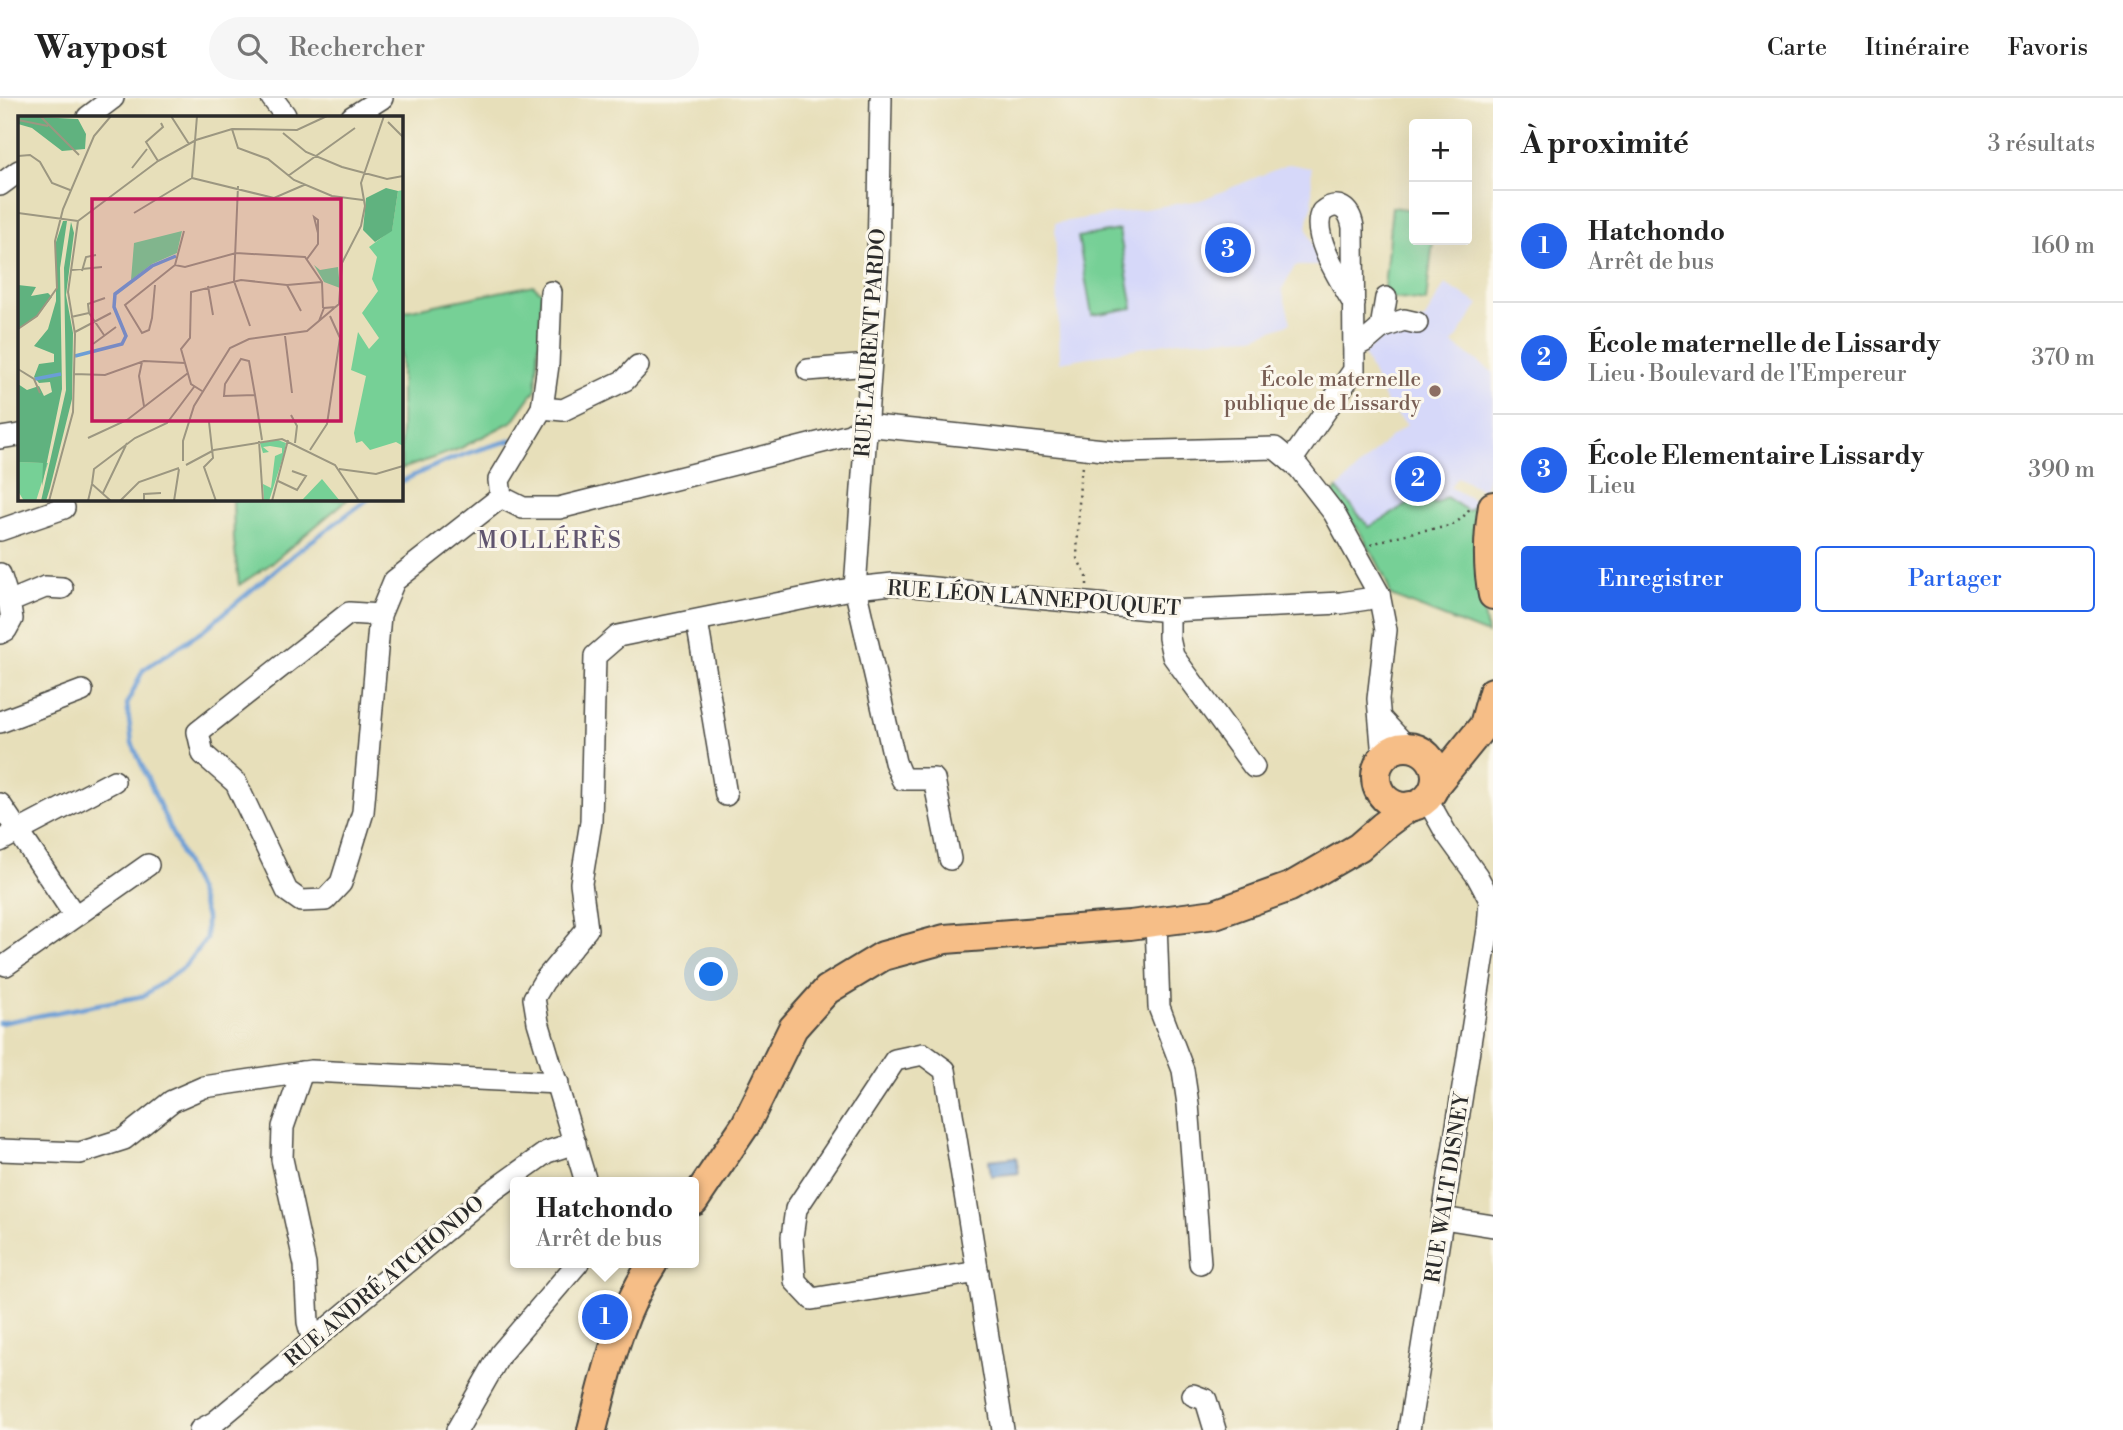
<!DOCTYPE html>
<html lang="fr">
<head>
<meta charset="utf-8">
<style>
  body { margin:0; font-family:"Libre Bodoni",serif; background:#f6f6f6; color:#222 }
  .controls { position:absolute; right:21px; top:21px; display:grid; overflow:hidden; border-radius:7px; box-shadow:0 7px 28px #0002 }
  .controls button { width:63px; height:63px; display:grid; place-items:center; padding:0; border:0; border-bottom:2px solid #e0e0e0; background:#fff; color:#222; font:35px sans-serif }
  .you { position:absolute; left:712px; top:877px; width:24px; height:24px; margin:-18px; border:5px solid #fff; border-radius:50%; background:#1a73e8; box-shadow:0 0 0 10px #1a73e833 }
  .badge { display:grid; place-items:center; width:46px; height:46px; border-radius:50%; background:#2563eb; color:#fff; font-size:23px; font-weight:700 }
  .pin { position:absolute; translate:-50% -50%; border:4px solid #fff; box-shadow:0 2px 7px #0006 }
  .popup { position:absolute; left:510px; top:1079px; width:189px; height:91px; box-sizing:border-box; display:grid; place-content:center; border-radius:7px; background:#fff; filter:drop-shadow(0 2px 5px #0005); font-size:23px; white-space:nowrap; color:#767676 }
  .popup b { font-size:26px; color:#222 }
  .popup::after { content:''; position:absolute; left:50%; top:100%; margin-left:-14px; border:14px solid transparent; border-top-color:#fff }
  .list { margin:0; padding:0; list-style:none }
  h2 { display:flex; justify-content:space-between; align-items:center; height:91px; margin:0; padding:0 28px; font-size:30px }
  h2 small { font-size:23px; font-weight:400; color:#767676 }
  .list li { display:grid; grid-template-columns:46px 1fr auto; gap:21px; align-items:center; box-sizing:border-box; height:112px; padding:0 28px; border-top:2px solid #e0e0e0 }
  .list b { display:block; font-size:26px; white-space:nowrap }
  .list p { margin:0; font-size:23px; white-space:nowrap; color:#767676 }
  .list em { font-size:23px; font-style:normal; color:#767676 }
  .actions { display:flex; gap:14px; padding:21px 28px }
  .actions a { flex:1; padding:16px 0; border:2px solid #2563eb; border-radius:7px; text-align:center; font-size:24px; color:#2563eb }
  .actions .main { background:#2563eb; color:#fff }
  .icon { flex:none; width:38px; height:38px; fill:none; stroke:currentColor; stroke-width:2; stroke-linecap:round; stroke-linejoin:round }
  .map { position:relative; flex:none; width:1493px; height:1332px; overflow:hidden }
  header { display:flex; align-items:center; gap:42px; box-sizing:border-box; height:98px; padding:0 35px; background:#fff; border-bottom:2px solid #e0e0e0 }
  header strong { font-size:33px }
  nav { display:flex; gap:38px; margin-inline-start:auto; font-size:24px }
  .search { width:490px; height:63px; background:#f6f6f6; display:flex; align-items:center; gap:18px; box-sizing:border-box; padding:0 24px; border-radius:38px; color:#767676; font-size:26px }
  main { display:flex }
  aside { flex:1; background:#fff }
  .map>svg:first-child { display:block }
  .built { fill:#d6d8f9 }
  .green { fill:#76d096; stroke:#507e60; stroke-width:2 }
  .water { fill:#6b9ed6; stroke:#4b6480; stroke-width:2 }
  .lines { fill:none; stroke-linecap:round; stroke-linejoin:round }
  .stream { stroke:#6b9ed6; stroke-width:4.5 }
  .minor-casing { stroke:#474640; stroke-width:24 }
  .major-casing { stroke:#474640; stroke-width:32 }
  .path { stroke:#474640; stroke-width:2.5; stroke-dasharray:2 5; stroke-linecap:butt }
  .minor { stroke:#fff; stroke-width:21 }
  .major { stroke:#f6be87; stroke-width:28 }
  .education-dot { fill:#8d6e63; stroke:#fbf7ec; stroke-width:2.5 }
  .labels { text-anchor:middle; stroke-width:6; stroke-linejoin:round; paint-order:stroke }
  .street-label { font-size:21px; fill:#2b2b2b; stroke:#fbf7ec }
  .education-label { font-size:21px; fill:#785e54; stroke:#fbf7ec; text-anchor:end }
  .neighbourhood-label { font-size:23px; letter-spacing:2px; fill:#60556f; stroke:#fbf7ec }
  .inset-river { fill:none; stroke:#6b9ed6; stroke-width:3.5 }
  .inset-road { fill:none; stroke:#9c9781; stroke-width:2 }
  .view { fill:#c2185b; fill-opacity:0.15; stroke:#c2185b; stroke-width:3.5 }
  .inset-edge { fill:none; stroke:#2b2b2b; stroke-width:3.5 }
</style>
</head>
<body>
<header>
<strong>Waypost</strong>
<div class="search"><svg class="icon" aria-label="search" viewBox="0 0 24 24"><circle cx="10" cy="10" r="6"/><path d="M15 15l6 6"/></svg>Rechercher</div>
<nav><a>Carte</a><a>Itinéraire</a><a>Favoris</a></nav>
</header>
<main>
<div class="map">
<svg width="1493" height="1332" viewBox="0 0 1493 1332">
  <rect width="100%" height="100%" fill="#fbf7ec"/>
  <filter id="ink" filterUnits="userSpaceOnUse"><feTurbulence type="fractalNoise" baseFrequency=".0143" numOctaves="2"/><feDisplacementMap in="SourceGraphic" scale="14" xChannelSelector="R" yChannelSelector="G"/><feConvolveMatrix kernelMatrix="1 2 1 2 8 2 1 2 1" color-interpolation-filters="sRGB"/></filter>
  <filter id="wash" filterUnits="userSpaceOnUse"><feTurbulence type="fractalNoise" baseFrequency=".00686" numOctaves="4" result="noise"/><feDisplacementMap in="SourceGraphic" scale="28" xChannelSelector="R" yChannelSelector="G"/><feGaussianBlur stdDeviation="1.57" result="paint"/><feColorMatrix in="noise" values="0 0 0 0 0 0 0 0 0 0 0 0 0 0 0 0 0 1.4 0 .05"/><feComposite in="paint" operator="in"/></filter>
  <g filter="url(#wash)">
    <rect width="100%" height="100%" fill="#e7dfba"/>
    <!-- built -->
    <g class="built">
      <path d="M1289,66L1311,70L1313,107L1309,117L1307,131L1320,168H1295L1282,191L1291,225L1253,239L1178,243L1060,264L1055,125L1201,102Z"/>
      <path d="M1445,186L1479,206L1453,246L1493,274V364L1484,393L1457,379L1450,389L1481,406L1478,411L1473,408L1468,413L1414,403L1369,429L1337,391L1389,340L1407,327L1387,307L1363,255L1391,233L1425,221Z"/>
    </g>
    <!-- green -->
    <g class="green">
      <path d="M1392,109L1414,112V142H1433L1426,204L1383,199Z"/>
      <path d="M1119,132L1133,210L1092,217L1078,139Z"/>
      <path d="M533,187L542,195L536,291L513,323L459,351L401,371V214Z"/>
      <path d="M1337,391L1369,429L1414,403L1437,406L1446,399L1468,413L1474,408L1478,411C1472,453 1482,494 1487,536L1391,498C1382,464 1354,425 1333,396Z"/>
      <path d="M233,401H348L269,467L239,487L234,443Z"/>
    </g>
    <!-- water -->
    <path class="water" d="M1016,1059L1019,1075L991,1078L989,1062Z"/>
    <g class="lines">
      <!-- stream -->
      <g class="stream">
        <path d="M401,384C436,365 474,352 513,342"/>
        <path d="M0,925L143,898L184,869L206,841V819L198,794L132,645L127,606L143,572L204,532L298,453L368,401"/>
      </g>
    </g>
  </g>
  <g filter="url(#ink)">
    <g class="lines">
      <defs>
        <g id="minor">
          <path d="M272,0L285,17"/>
          <path d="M881,0L878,163L855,490L895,664L902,681H934L950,761"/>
          <path d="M88,19L113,0"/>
          <path d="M352,19L382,0"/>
          <path d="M0,87L19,73"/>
          <path d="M1381,230L1404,222L1417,225"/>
          <path d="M1354,249L1367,242L1381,230L1386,200"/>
          <path d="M808,272L869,267"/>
          <path d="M542,310L563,312L625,282L638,268"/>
          <path d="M0,340L19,337"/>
          <path d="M1291,363L1354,272L1353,129C1350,111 1338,101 1322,114C1309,136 1342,185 1354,206"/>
          <path d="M501,399L499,382L542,310L548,267L551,194"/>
          <path d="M0,432L64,410"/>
          <path d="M0,476L9,504"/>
          <path d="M1169,513V540L1173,558L1254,669"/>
          <path d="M380,517L363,714L341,785L325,802L301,803L287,793L236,685L203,656L198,634L349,515L380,517L394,483L501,399L523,410H559L850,337L865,327L1123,354L1275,350L1299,370L1334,415L1379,496L1386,532L1378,601L1383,659"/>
          <path d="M697,523L726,697"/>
          <path d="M0,535L6,532L12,521L9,504L45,489L62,490"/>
          <path d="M1380,620L1407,649"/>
          <path d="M0,624L82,593"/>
          <path d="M0,706L75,818"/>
          <path d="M0,743L114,683"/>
          <path d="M1156,824L1159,909L1183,972L1188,1006L1200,1165"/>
          <path d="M6,867L148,767"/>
          <path d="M302,974L283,1029L282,1061L305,1167L308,1224L313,1243"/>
          <path d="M0,1052L80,1055L124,1041L172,1003L204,989L311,973L558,985"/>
          <path d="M586,1084L538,924L534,900L544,883L587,831L581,785L591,724L595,558L618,538L855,490L893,486L1169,513L1341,505L1367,501L1379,496"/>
          <path d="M1443,1120L1493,1128"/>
          <path d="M978,1174L812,1201L795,1183L792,1139L796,1111L895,962L923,956L945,972L1003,1332"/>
          <path d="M1193,1297L1206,1302L1215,1332"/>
          <path d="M200,1332L215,1324L491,1094L547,1054L575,1045"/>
          <path d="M457,1332L501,1255L578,1165"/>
          <path d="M1409,1332L1488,831L1490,802L1477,778L1446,735L1427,701"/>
        </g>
        <g id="major">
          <path d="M1493,408C1488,438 1487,468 1493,497"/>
          <circle cx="1406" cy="679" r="30"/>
          <path d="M1436,686L1484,627L1493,594"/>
          <path d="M694,1103L746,1026L793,930L827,892L883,858L945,841L1130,827L1215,816L1290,789L1359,749L1383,728L1410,708"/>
          <path d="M592,1332C607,1274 619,1216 653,1165"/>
        </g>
      </defs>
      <!-- minor casing -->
      <use href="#minor" class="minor-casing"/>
      <!-- major casing -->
      <use href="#major" class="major-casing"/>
      <!-- path -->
      <g class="path">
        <path d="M1083,369L1080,380L1077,460L1087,479V488"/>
        <path d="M1371,447C1385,441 1401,437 1415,434C1439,428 1454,434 1470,410"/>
      </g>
      <!-- minor -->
      <use href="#minor" class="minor"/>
      <!-- major -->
      <use href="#major" class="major"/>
    </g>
  </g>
  <!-- markers -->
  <circle class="education-dot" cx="1435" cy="293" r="7"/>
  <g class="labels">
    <!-- street labels -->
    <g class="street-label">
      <text transform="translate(870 245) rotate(-86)" y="7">RUE LAURENT PARDO</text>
      <text transform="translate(1034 500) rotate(4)" y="7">RUE LÉON LANNEPOUQUET</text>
      <text transform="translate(1447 1090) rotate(-81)" y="7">RUE WALT DISNEY</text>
      <text transform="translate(384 1183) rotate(-40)" y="7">RUE ANDRÉ ATCHONDO</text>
    </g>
    <!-- education labels -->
    <g class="education-label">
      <text x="1421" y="288">École maternelle<tspan x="1421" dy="24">publique de Lissardy</tspan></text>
    </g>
    <!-- neighbourhood labels -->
    <g class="neighbourhood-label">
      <text x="550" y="450">MOLLÉRÈS</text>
    </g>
  </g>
  <!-- overview -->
  <g transform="translate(18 18)">
    <rect width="385" height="385" fill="#e7dfba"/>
    <path d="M385,74V330L378,326L352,334L344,325L338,327L336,317L348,260L333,254L340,216L351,233L361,222L344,197L360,175L354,163L359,141L351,131L374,114L380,75ZM164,115L159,137L134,148L113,164L116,127ZM296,149L302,154L320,151L322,172L306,166ZM260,324L268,327L266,338L251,385H246L245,368L253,372L257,340L264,337V332L252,330L245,331L251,336L245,337L242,327ZM0,346L30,347L18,385H6L0,375ZM304,363L322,385H278L285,383Z" fill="#76d096"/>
    <path d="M0,0L60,3L68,18L67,33L44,35L14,12L0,8ZM368,72L380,75L374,115L357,126L345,114L348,82ZM45,105H49L42,152L44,273L24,370L25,347L0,346V268L9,274L21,270L26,280L34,276L32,266L21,267L16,261L21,248L36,246V238L16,230L30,213L38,185V126ZM53,106L56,117L48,179L55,217L54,283L32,372L28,385H23L48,274L46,152ZM0,169L18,171L13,180L30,177L34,181L19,200L0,213Z" fill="#60b27f"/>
    <path class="inset-river" d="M57,240L104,228L108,220L96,191L97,178L134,150L158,140M17,263L43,258"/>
    <path class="inset-road" d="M22,0L61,39M153,0L171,28M0,4L30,10M370,6L385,21M214,13L220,32L250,43L276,64L314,80L345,84M265,17L288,36L324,51L369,63L385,60M0,40L12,39L22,46L34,67L52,74M140,45L128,26L145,11L143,7M114,52L129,33M270,60L337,12M174,62L256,82L286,69M174,62L179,0M220,70L216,165L232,210M0,97L60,105M116,97L174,62M60,105L140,45L178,24L214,13L279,14L309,0M289,143L300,128V104L296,101L300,117M157,149L166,115M54,154L84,151M64,155L68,141L78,139M137,169L134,202L131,214L124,217L107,189L157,149L167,151L218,137L287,141L304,166L305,192M269,169L283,195M190,170L195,199M71,197L86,219M53,201L71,197L70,188L87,182M301,205L306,192L318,191M0,213L19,200L39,172L37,125L45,93L76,20L93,0M57,216L93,197M267,220L274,277M75,228L98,211M124,246L121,260L126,290M0,253L16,263L22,277M56,258L87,259L126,245L167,247M184,275L173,268L163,233L172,222L173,176L223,164L269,169L304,166M237,279L206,280L207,268L223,243L231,245L237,279L244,324M273,299L279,310L277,327M191,306L195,342L186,351L198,385M70,322L109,304L170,257M241,325L245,385M292,334L309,308L322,222L312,200M165,345V325L176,290L212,232L231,223L289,215L321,188L324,147L343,110L347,90L343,67L366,0M168,349L196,334L264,323L317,349L341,385M321,353L358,358L385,350M260,365L279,374L288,360L274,355M74,368L76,353L117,322L149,307L176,271M85,377L109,327M31,385L55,296L57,218L50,176L60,105M70,385L74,368L93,385M102,385L121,366L161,352M126,385V378L143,377M156,385L161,353M254,385L270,324"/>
    <path class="view" d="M74,83H323V305H74Z"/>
    <rect width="385" height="385" class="inset-edge"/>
  </g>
</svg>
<div class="controls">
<button>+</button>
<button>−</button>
</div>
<div class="you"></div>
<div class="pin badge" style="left:605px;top:1219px">1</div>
<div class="popup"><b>Hatchondo</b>Arrêt de bus</div>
<div class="pin badge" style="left:1418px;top:381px">2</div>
<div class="pin badge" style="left:1228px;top:152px">3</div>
</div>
<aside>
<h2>À proximité<small>3 résultats</small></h2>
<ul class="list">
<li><span class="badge">1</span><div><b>Hatchondo</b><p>Arrêt de bus</p></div><em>160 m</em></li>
<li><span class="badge">2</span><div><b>École maternelle de Lissardy</b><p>Lieu · Boulevard de l'Empereur</p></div><em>370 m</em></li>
<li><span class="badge">3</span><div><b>École Elementaire Lissardy</b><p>Lieu</p></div><em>390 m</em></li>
</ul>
<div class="actions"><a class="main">Enregistrer</a><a>Partager</a></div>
</aside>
</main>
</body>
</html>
